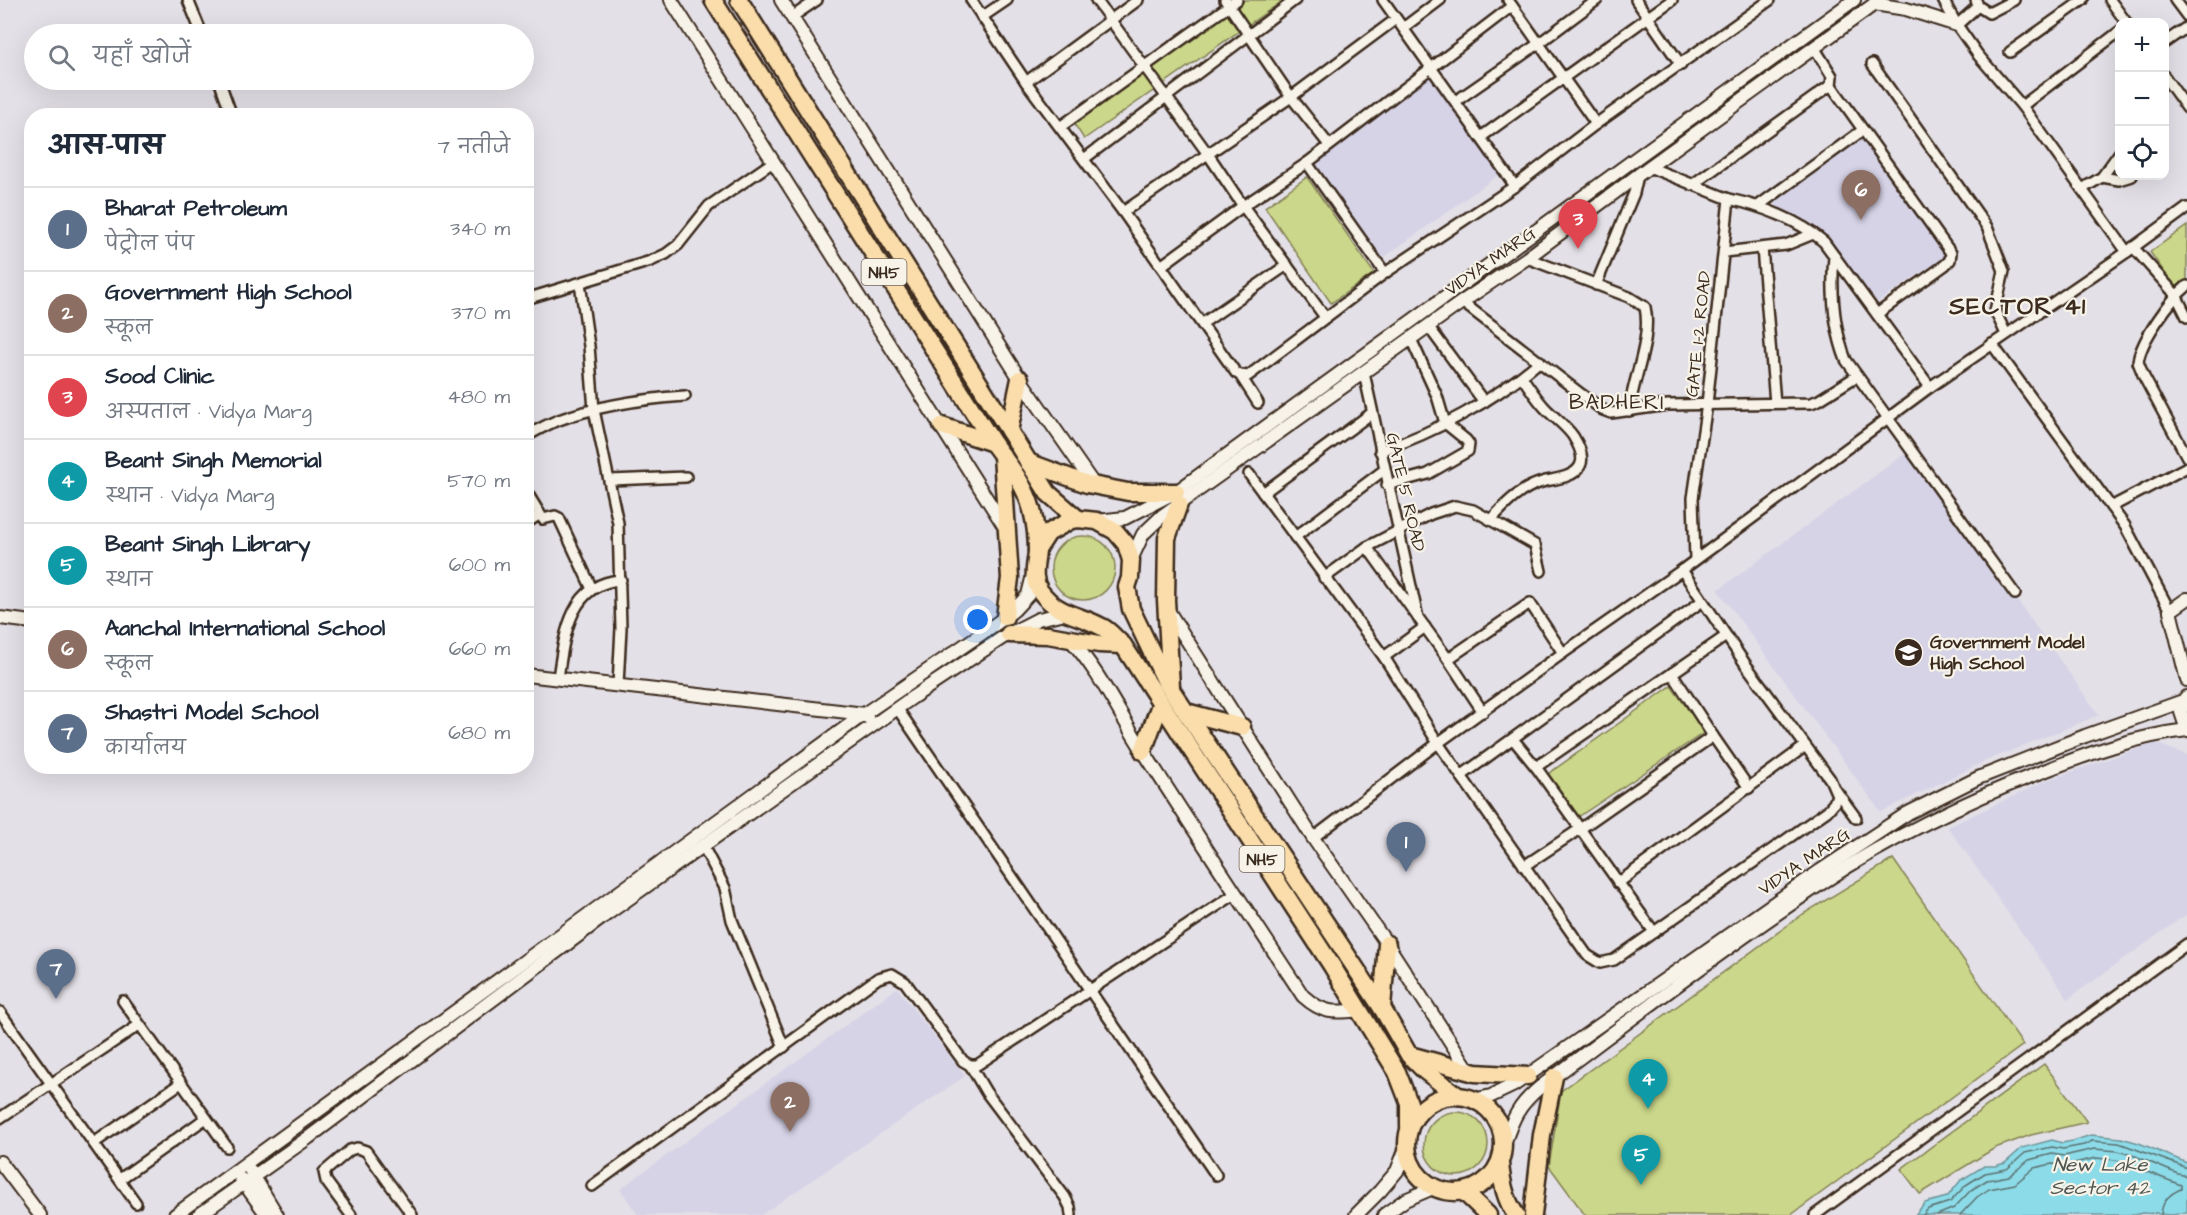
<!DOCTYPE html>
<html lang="hi">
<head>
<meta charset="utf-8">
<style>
  body { margin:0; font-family:"Architects Daughter","Playpen Sans Deva",sans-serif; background:#f6f6f7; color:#1f2937 }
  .controls { position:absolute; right:18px; top:18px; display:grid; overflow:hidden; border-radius:12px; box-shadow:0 6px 24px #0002 }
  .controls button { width:54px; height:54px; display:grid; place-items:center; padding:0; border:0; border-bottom:2px solid #e0e1e3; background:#fff; color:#1f2937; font:30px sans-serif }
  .you { position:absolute; left:978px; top:620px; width:21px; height:21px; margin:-15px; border:4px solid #fff; border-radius:50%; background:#1a73e8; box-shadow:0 0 0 9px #1a73e833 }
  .badge { display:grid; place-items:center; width:39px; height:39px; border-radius:50%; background:#7c3aed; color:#fff; font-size:20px; font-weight:700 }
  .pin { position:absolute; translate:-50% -50px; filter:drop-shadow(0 2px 3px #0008) }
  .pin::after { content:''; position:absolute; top:32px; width:21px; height:18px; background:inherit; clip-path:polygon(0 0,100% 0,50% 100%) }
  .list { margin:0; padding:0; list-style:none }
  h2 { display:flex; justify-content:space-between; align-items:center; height:78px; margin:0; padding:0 24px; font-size:26px }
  h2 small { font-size:20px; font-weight:400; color:#747a83 }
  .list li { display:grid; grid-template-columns:39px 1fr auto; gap:18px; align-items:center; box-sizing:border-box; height:84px; padding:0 24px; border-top:2px solid #e0e1e3 }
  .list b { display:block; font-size:22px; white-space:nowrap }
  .list p { margin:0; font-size:20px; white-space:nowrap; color:#747a83 }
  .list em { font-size:20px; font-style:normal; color:#747a83 }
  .icon { flex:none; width:33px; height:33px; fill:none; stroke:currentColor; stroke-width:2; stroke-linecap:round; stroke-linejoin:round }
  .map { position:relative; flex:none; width:2187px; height:1215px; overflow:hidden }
  .search { position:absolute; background:#fff; box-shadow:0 6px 24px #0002; left:24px; top:24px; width:510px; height:66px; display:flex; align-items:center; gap:15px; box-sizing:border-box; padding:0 21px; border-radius:33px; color:#747a83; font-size:22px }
  .panel { position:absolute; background:#fff; box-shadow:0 6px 24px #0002; left:24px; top:108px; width:510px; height:666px; border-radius:24px }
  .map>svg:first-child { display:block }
  .built { fill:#d6d3e7 }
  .green { fill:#cbd78a; stroke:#838054; stroke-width:1.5 }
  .water { fill:#8cdbe9; stroke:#6c9498; stroke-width:1.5 }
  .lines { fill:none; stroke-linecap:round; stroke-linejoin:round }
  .shore { stroke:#5b716f; stroke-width:1.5 }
  .street-casing { stroke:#3b2a1e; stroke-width:14 }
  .secondary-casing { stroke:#3b2a1e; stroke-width:16 }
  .highway-casing { stroke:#3b2a1e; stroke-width:21 }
  .street { stroke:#f7f3e8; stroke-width:9 }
  .secondary { stroke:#f7f3e8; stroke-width:12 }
  .highway { stroke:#faddab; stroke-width:16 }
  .labels { text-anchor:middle; stroke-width:4.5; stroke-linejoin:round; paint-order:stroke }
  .shield { fill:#f7f3e8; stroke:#73665b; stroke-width:1.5 }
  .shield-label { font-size:16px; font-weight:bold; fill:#3b2a1e }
  .street-label { font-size:18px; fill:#3b2a1e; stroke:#f7f3e8 }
  .poi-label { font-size:18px; font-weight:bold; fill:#3b2a1e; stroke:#f7f3e8; text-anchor:start }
  .water-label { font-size:20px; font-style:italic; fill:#4f5651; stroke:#f7f3e8 }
  .quarter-label { font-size:21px; letter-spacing:1.5px; fill:#3b2a1e; stroke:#f7f3e8 }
  .district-label { font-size:24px; font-weight:bold; letter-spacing:1.5px; fill:#3b2a1e; stroke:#f7f3e8 }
</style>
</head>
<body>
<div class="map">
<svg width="2187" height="1215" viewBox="0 0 2187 1215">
  <rect width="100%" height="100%" fill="#e4e0e7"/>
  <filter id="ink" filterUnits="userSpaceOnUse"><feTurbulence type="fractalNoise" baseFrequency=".0167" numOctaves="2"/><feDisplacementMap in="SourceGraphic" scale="12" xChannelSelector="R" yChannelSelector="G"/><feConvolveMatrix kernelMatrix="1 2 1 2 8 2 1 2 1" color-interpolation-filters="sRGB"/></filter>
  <g filter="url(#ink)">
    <!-- built -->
    <g class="built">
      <path d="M1429,76L1500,174L1383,258L1312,161Z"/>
      <path d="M1864,136L1950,253L1875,304L1820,237L1772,202Z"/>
      <path d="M1910,450L2099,715L1983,762L1881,812L1718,590Z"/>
      <path d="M2155,743L2187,755V914L2068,999L1948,827L2047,780Z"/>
      <path d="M897,988L965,1076L761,1215H638L620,1189Z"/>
    </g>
    <!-- green -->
    <g class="green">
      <path d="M1243,0H1284L1084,139L1073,122Z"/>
      <path d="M1307,177L1374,273L1331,303L1265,207Z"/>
      <path d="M2187,226V291L2181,296L2150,252Z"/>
      <circle cx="1083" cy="568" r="32"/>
      <path d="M1671,686L1705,732L1578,817L1548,774Z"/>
      <path d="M1893,859L2023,1045L1791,1215H1585L1549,1166L1561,1091L1803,914Z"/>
      <path d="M2044,1064L2087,1122L2031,1135L1995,1148L1920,1194L1901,1169Z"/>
      <circle cx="1456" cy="1144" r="32"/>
    </g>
    <!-- water -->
    <path class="water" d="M2091,1135L2121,1138L2139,1143L2187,1163V1212L2173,1215L2142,1213L2135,1215H1915L1925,1203L1947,1197L1961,1180L1984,1166H1995L2005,1163L2022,1148L2052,1140L2062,1143L2073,1141Z"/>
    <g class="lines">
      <!-- shore -->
      <g class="shore">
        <path d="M1923,1215L1928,1209L1950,1202L1966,1185L1985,1173L2007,1169L2025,1153L2052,1147L2063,1149L2084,1145L2092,1141L2119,1143L2187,1168"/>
        <path d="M1937,1215L1954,1208L1971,1190L1987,1180L2009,1176L2029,1160L2052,1154L2064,1156L2094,1149L2118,1151L2135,1156L2178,1174L2187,1176"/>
        <path d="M1960,1215L1977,1197L1989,1189L2015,1184L2034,1168L2052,1164L2066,1165L2096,1158L2116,1160L2181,1185V1189C2169,1194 2162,1201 2161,1215"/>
      </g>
      <defs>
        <g id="street">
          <path d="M188,0L202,34"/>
          <path d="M971,0L1026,82L1123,212L1236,373L1240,375L1248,376L1385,273L1515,186L1596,124L1770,0"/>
          <path d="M1096,0L1208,154L1243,206L1325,317"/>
          <path d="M1225,0L1291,97L1329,145"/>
          <path d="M1383,0L1515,186"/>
          <path d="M1508,0L1596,124"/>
          <path d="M1636,0L1681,65"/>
          <path d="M1943,0L1957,25L1978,55L2022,106L2127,252"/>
          <path d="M1976,0L1978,6L1989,13L2014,0"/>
          <path d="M2110,0L2126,22"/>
          <path d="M2175,0L2187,16"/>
          <path d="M792,17L817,0"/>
          <path d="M982,17L1007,0"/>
          <path d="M1957,25L1978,6"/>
          <path d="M1403,28L1440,0"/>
          <path d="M2164,43L2187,27"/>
          <path d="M1814,47L1832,76L1831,85L1951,253L1950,260L1945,265L1877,314"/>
          <path d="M2010,52L2083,0"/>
          <path d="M1872,64L1987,227L2004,271L1995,311L2006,334"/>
          <path d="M2164,76L2187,108"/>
          <path d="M219,80L232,116"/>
          <path d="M1026,82L1138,0"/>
          <path d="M1456,101L1538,44L1597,0"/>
          <path d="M2022,106L2120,31"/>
          <path d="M1060,127L1237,0"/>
          <path d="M1481,137L1672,0"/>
          <path d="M1084,159L1295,0"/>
          <path d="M1307,163L1385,273"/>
          <path d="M1649,167L1729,199L1707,404L1693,498L1695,559"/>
          <path d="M2102,177L2119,180L2132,176"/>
          <path d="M1692,185L1831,85"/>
          <path d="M2082,189L2102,177L2120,152"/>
          <path d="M1729,199C1761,206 1799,220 1824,242L1930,387"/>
          <path d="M1758,206L1863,130"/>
          <path d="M1123,212L1291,97L1396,19"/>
          <path d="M2133,247L2176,295L2187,317"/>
          <path d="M1762,248L1775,403"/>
          <path d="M1724,252L1786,245L1813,234"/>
          <path d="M1834,256C1831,291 1833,326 1846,360L2015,594"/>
          <path d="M1527,258L1629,297L1645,307C1652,340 1633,378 1629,411"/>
          <path d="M1161,266L1243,206L1307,163L1512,6"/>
          <path d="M580,283L589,346L594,410L618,523L621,628L618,685"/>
          <path d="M1596,285L1634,193L1638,175"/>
          <path d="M2187,286C2170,300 2141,340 2138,362L2144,377L2187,457"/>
          <path d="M526,299L651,261L666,254L678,245L709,206L773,162"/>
          <path d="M1462,302L1581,394L1603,410L1611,413L1668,405L1811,403L1819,400L1857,376"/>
          <path d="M1203,323L1287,265"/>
          <path d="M1428,326L1484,402"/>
          <path d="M1992,344L2125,526L2170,611"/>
          <path d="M1364,373L1418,618"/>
          <path d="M1240,375L1258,403"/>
          <path d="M526,436C536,431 546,425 556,421C596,406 642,399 685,396"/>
          <path d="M1380,451C1436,432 1495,400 1540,361"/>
          <path d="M1249,474L1384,657L1438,743L1587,955L1600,963L1614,960L1827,811L1834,803L1837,795L1830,779L1746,665L1682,570"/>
          <path d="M610,480L686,477"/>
          <path d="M1387,485L1428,474L1468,451L1469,444L1466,440L1445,423L1437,396L1411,339"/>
          <path d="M526,491L543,519L555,516L559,518L592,589"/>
          <path d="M1263,493L1372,413"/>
          <path d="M2111,507L2187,467"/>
          <path d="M1491,520C1505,504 1521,488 1542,482C1553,479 1574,478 1580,466C1585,457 1578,444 1573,436C1566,426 1556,419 1547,410C1537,400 1530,388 1522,377"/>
          <path d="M526,523L539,515"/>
          <path d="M1295,537L1384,470"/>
          <path d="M1367,547L1448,659L1483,712"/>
          <path d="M1324,578L1367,547L1431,514L1455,506L1473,510L1535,545L1541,571"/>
          <path d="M1384,657L1425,627"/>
          <path d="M1448,659L1530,603L1563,653"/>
          <path d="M1672,673L1713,736"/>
          <path d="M558,678C564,638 569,583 621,580"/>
          <path d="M897,708L1216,1175"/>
          <path d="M1513,739L1536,767"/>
          <path d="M1461,776L1701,602"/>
          <path d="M1837,792L1856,818"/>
          <path d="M1313,838L1438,743L1563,653L1682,570L1930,387L2127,252L2187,208"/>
          <path d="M703,846L725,888L732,920L784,1047"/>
          <path d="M1524,866L1580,829L1713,736L1749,788"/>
          <path d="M1618,883L1804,747"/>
          <path d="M1654,932L1536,767L1726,636"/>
          <path d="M123,1001L227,1147"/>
          <path d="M0,1012L136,1203"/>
          <path d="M970,1065L986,1092L1065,1197L1070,1207L1071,1215"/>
          <path d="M0,1118L139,1025"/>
          <path d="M94,1143L181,1083"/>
          <path d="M120,1179L206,1118"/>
          <path d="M592,1186L878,978L892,974L905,982L963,1061L970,1065H977L1235,894"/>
          <path d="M351,1215L326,1181L324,1172L350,1150L357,1148L366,1151L412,1215"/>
          <path d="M1815,1215L2187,944"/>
        </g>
        <g id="secondary">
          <path d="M671,0L1006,529"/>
          <path d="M781,0L1020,379L1094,485"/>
          <path d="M1874,4L1906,9L1957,25"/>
          <path d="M1097,521L1125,518L1176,492L1854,0"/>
          <path d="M1131,560L1143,534L1162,516L1462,302L1527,258L1649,167L1880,0"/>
          <path d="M2187,599L2170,611L2187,680"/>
          <path d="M1167,609L1313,838L1387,944L1470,1072"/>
          <path d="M0,618L32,622"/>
          <path d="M1069,638C1100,672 1119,714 1144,752C1196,834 1250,915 1303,996C1323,1014 1334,1013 1359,1010"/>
          <path d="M526,675L865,714L867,717"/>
          <path d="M2186,697L2181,712L2187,730"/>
          <path d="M1473,1100L1491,1096L1514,1085L1820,871L1908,813L1978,778L2085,736L2183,701"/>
          <path d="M1504,1144C1513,1118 1518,1106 1539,1088C1633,1018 1727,946 1825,881C1894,836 1968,800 2044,771C2090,753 2137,736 2187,730"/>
          <path d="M0,1162L40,1215"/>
          <path d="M250,1170L277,1215"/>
          <path d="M241,1179L267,1215"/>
          <path d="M175,1215L867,712L997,623L1014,610L1028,595L1033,575"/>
          <path d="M199,1215L308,1138L607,914L913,697L1005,636L1038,619L1066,613"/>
          <path d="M1356,1215L1380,1191L1397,1171L1406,1148"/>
          <path d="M1384,1215L1405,1200L1433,1188"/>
        </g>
        <g id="highway">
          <path d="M713,0L993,443C1008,464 1025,484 1032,510C1035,522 1037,538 1037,551C1036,565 1031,578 1040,591C1059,616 1076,613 1102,627C1110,631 1116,639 1123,645L1332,966L1397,1072L1409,1103V1126"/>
          <path d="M739,0L1048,493L1078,519"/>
          <path d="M942,426L993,443"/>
          <path d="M1009,431L1020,379"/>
          <path d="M1002,455L1010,578L1005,617"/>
          <path d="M1028,462L1087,484L1128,492H1176"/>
          <path d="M1037,550L1048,533L1071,520L1078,519L1097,521L1115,531L1126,544L1131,560L1130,578L1127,587L1131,609L1166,682L1382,1008L1409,1055L1425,1071L1458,1096"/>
          <path d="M1009,634L1048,635L1099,644L1123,645"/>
          <path d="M1171,687L1166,600L1167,538L1179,504"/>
          <path d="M1186,712L1242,727"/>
          <path d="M1143,751L1160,705"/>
          <path d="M1382,1008L1387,944"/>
          <path d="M1413,1056L1475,1073L1528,1076"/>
          <circle cx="1455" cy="1144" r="48"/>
          <path d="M1500,1164C1502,1183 1505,1199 1516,1215"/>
          <path d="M1464,1192L1488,1215"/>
          <path d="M1533,1215L1542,1135L1554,1077"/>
        </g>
      </defs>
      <!-- street casing -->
      <use href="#street" class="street-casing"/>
      <!-- secondary casing -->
      <use href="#secondary" class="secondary-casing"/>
      <!-- highway casing -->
      <use href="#highway" class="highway-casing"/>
      <!-- street -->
      <use href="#street" class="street"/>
      <!-- secondary -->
      <use href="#secondary" class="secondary"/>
      <!-- highway -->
      <use href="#highway" class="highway"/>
    </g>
  </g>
  <!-- icons -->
  <defs>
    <symbol id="school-disc" viewBox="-11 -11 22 22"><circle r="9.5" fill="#3b2a1e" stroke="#f7f3e8"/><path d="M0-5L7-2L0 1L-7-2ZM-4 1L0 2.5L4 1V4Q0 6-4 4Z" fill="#fff"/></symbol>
  </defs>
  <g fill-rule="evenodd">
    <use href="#school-disc" x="1892" y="636" width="33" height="33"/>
  </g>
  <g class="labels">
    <!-- shield labels -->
    <g class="shield">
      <rect x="861.5" y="259" width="45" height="26" rx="4.5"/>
      <rect x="1239.5" y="846" width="45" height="26" rx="4.5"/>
    </g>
    <g class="shield-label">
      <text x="884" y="278">NH5</text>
      <text x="1262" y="865">NH5</text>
    </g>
    <!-- street labels -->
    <g class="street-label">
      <text transform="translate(1490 261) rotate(-35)" y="6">VIDYA MARG</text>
      <text transform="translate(1698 334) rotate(-84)" y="6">GATE 1-2 ROAD</text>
      <text transform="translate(1406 492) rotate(77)" y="6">GATE 5 ROAD</text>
      <text transform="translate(1804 861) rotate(-34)" y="6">VIDYA MARG</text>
    </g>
    <!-- poi labels -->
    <g class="poi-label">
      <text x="1930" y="648">Government Model<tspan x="1930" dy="21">High School</tspan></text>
    </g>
    <!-- water labels -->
    <g class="water-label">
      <text x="2100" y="1171">New Lake<tspan x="2100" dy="23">Sector 42</tspan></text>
    </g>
    <!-- quarter labels -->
    <g class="quarter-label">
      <text x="1617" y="409">BADHERI</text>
    </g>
    <!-- district labels -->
    <g class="district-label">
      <text x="2018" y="314">SECTOR 41</text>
    </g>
  </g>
</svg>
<div class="controls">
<button>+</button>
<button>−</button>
<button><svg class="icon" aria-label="locate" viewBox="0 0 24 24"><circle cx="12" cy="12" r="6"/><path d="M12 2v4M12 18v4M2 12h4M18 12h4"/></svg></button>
</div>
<div class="you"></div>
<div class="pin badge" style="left:1406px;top:872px;background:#5c6f8a">1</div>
<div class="pin badge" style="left:790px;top:1132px;background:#8d6e63">2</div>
<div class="pin badge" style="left:1578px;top:249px;background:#e0444e">3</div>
<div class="pin badge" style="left:1648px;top:1109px;background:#0f9aa8">4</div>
<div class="pin badge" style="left:1641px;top:1185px;background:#0f9aa8">5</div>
<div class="pin badge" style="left:1861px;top:220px;background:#8d6e63">6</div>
<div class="pin badge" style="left:56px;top:999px;background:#5c6f8a">7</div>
<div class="search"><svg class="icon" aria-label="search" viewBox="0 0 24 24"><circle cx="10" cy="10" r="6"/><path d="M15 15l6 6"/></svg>यहाँ खोजें</div>
<section class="panel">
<h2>आस-पास<small>7 नतीजे</small></h2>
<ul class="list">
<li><span class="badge" style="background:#5c6f8a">1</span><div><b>Bharat Petroleum</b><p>पेट्रोल पंप</p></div><em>340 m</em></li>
<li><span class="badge" style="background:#8d6e63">2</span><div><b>Government High School</b><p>स्कूल</p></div><em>370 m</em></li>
<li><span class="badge" style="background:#e0444e">3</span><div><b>Sood Clinic</b><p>अस्पताल · Vidya Marg</p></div><em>480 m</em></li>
<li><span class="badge" style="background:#0f9aa8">4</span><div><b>Beant Singh Memorial</b><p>स्थान · Vidya Marg</p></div><em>570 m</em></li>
<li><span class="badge" style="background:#0f9aa8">5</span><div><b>Beant Singh Library</b><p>स्थान</p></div><em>600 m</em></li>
<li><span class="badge" style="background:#8d6e63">6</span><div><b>Aanchal International School</b><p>स्कूल</p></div><em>660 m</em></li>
<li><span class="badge" style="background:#5c6f8a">7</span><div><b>Shastri Model School</b><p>कार्यालय</p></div><em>680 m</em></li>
</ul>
</section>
</div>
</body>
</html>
